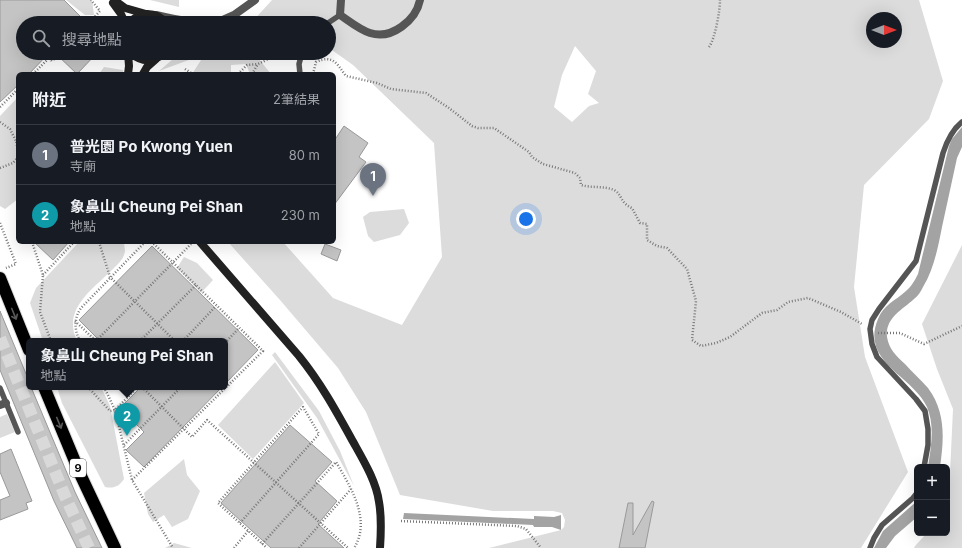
<!DOCTYPE html>
<html lang="zh-TW">
<head>
<meta charset="utf-8">
<style>
  body { margin:0; font-family:Inter,"Noto Sans TC",sans-serif; background:#20242c; color:#f1f3f6 }
  .controls { position:absolute; right:12px; bottom:12px; display:grid; overflow:hidden; border-radius:6px; box-shadow:0 4px 16px #0002 }
  .controls button { width:36px; height:36px; display:grid; place-items:center; padding:0; border:0; border-bottom:1px solid #363941; background:#171b24; color:#f1f3f6; font:20px sans-serif }
  .compass { position:absolute; left:866px; top:12px; width:36px; height:36px; border-radius:50%; background:#171b24; box-shadow:0 4px 16px #0002; rotate:90deg }
  .you { position:absolute; left:526px; top:219px; width:14px; height:14px; margin:-10px; border:3px solid #fff; border-radius:50%; background:#1a73e8; box-shadow:0 0 0 6px #1a73e833 }
  .badge { display:grid; place-items:center; width:26px; height:26px; border-radius:50%; background:#7c3aed; color:#fff; font-size:13px; font-weight:700 }
  .pin { position:absolute; translate:-50% -33px; filter:drop-shadow(0 1px 2px #0008) }
  .pin::after { content:''; position:absolute; top:21px; width:14px; height:12px; background:inherit; clip-path:polygon(0 0,100% 0,50% 100%) }
  .popup { position:absolute; left:26px; top:338px; width:202px; height:52px; box-sizing:border-box; display:grid; place-content:center; border-radius:6px; background:#171b24; filter:drop-shadow(0 1px 3px #0005); font-size:13px; white-space:nowrap; color:#9ea1a6 }
  .popup b { font-size:15px; color:#f1f3f6 }
  .popup::after { content:''; position:absolute; left:50%; top:100%; margin-left:-8px; border:8px solid transparent; border-top-color:#171b24 }
  .list { margin:0; padding:0; list-style:none }
  h2 { display:flex; justify-content:space-between; align-items:center; height:52px; margin:0; padding:0 16px; font-size:17px }
  h2 small { font-size:13px; font-weight:400; color:#9ea1a6 }
  .list li { display:grid; grid-template-columns:26px 1fr auto; gap:12px; align-items:center; box-sizing:border-box; height:60px; padding:0 16px; border-top:1px solid #363941 }
  .list b { display:block; font-size:15px; white-space:nowrap }
  .list p { margin:0; font-size:13px; white-space:nowrap; color:#9ea1a6 }
  .list em { font-size:13px; font-style:normal; color:#9ea1a6 }
  .icon { flex:none; width:22px; height:22px; fill:none; stroke:currentColor; stroke-width:2; stroke-linecap:round; stroke-linejoin:round }
  .map { position:relative; flex:none; width:962px; height:548px; overflow:hidden }
  .search { position:absolute; background:#171b24; box-shadow:0 4px 16px #0002; left:16px; top:16px; width:320px; height:44px; display:flex; align-items:center; gap:10px; box-sizing:border-box; padding:0 14px; border-radius:22px; color:#9ea1a6; font-size:15px }
  .panel { position:absolute; background:#171b24; box-shadow:0 4px 16px #0002; left:16px; top:72px; width:320px; height:172px; border-radius:6px }
  .map>svg:first-child { display:block }
  .green { fill:#dcdcdc; fill-rule:evenodd }
  .water { fill:#a3a3a3 }
  .building { fill:#c4c4c4; stroke:#999 }
  .lines { fill:none; stroke-linecap:round; stroke-linejoin:round }
  .highway-tunnel { stroke:#d9d9d9; stroke-width:12; stroke-dasharray:12 6; stroke-linecap:butt }
  .highway-casing { stroke:#dbdbdb; stroke-width:14 }
  .path { stroke:#777; stroke-width:2.5; stroke-dasharray:1 2; stroke-linecap:butt }
  .lane { stroke:#555; stroke-width:5.5 }
  .street { stroke:#555; stroke-width:8 }
  .secondary { stroke:#222; stroke-width:8 }
  .highway { stroke:#000; stroke-width:12 }
  .oneway { stroke:#595959 }
  .labels { text-anchor:middle; stroke-width:4; stroke-linejoin:round; paint-order:stroke }
  .shield { fill:#fff; stroke:#4c4c4c; stroke-width:1 }
  .shield-label { font-size:11px; font-weight:bold; fill:#000 }
</style>
</head>
<body>
<div class="map">
<svg width="962" height="548" viewBox="0 0 962 548">
  <rect width="100%" height="100%" fill="#fff"/>
  <!-- green -->
  <g class="green">
    <path d="M66,0H92L94,15H85Z"/>
    <path d="M150,0H179V7Z"/>
    <path d="M272,0H919L943,81L929,119L864,185L854,287L865,357L908,472L861,548H489L561,530L564,527L565,520L562,513L553,511H493L400,495L366,412L338,368L280,300L228,242H283L333,298L402,325L442,257L434,143L353,65L329,48V23H251ZM872,18H896V42H872ZM575,46L596,71L588,94L599,103L589,106L572,122L554,107L562,75Z"/>
    <path d="M180,53H254L271,74H250L246,64L231,65V74H192L205,54L159,71Z"/>
    <path d="M104,67L123,70V74H99Z"/>
    <path d="M18,97V199L5,209L0,206V116Z"/>
    <path d="M404,209L409,223L400,235L374,242L368,236L363,217L370,212Z"/>
    <path d="M79,242H124C124,245 125,249 125,251C124,259 118,264 113,269C92,290 62,309 77,341H43L30,303L36,288Z"/>
    <path d="M962,245V548H914L915,546L927,533H947V499L949,494L953,409L937,369L922,324Z"/>
    <path d="M184,257L197,263L213,280L201,293L177,268Z"/>
    <path d="M275,352L319,411L340,451L354,486L317,418L272,355Z"/>
    <path d="M275,362L304,403L253,459L218,425Z"/>
    <path d="M57,387H101L110,406L124,479C119,486 114,489 105,487L62,403Z"/>
    <path d="M7,414L15,432L0,438V417Z"/>
    <path d="M184,459L187,475L200,491L188,519L172,527L164,515L153,522L148,514L144,493Z"/>
    <path d="M174,543L192,548H165Z"/>
  </g>
  <!-- water -->
  <g class="water">
    <path d="M962,127V147L957,158C952,181 947,204 942,227C938,247 934,269 923,287C921,291 918,296 914,299C902,310 885,318 887,337C889,349 896,356 905,364C912,372 921,380 928,388C946,412 944,439 940,467H928C931,447 935,426 927,407C913,376 860,362 878,319C883,305 895,301 906,291C911,287 915,280 918,274L949,146L952,139Z"/>
    <path d="M917,501V517L895,536L886,548H874L883,531Z"/>
    <path d="M404,513L534,519V516L554,517L561,515V530L552,527H534L533,525L403,519Z"/>
  </g>
  <!-- building -->
  <g class="building">
    <path d="M0,0H64L87,23H23V53H49L29,74H18V85L0,102Z"/>
    <path d="M55,53H97L77,74Z"/>
    <path d="M344,126L368,143L359,157L366,162L334,205V141Z"/>
    <path d="M34,242H69L53,260Z"/>
    <path d="M325,244L341,250L337,261L321,254Z"/>
    <path d="M152,246L258,350L225,384V341H100L79,320Z"/>
    <path d="M0,311L29,381V387H31L75,492L102,548H77L54,501L0,370Z"/>
    <path d="M141,387H222L144,467L126,450L144,432L120,408Z"/>
    <path d="M290,425L332,462L315,481L337,501L318,524L344,548H271L221,503Z"/>
    <path d="M11,449L32,501L26,503L28,509L0,520V500L10,496L0,472V454Z"/>
    <path d="M652,501L654,502L645,548H619L628,503H633V535Z"/>
  </g>
  <g class="lines">
    <!-- highway-tunnel -->
    <path class="highway-tunnel" d="M0,338L65,496L89,548"/>
    <defs>
      <g id="highway">
        <path d="M0,278L29,350"/>
        <path d="M44,387L81,476L115,548"/>
      </g>
    </defs>
    <!-- highway casing -->
    <use href="#highway" class="highway-casing"/>
    <!-- path -->
    <g class="path">
      <path d="M82,23L88,17L92,20"/>
      <path d="M89,23L100,11L91,0"/>
      <path d="M709,47C715,39 720,11 720,0"/>
      <path d="M49,58L52,61L60,53"/>
      <path d="M185,69L191,73L201,74"/>
      <path d="M33,74L54,53"/>
      <path d="M238,74L247,65L258,64"/>
      <path d="M252,74L258,64L281,53"/>
      <path d="M313,74L316,62C333,54 337,64 346,76L377,83L391,89L426,93L449,108L472,126L478,128H494L529,152L532,157L543,164L575,173L580,178L581,185C591,188 605,186 614,190C622,194 620,203 632,208L640,223L647,224V240L657,246L667,248L687,269L696,301L692,340L701,346L716,343L730,337L762,313L777,310L788,302L808,298L841,312L862,324"/>
      <path d="M0,107L18,89"/>
      <path d="M0,122L10,129L16,141"/>
      <path d="M18,140L16,141L18,150"/>
      <path d="M0,168L13,163L18,157"/>
      <path d="M0,223L16,264L6,268"/>
      <path d="M32,242L43,275L40,312L51,341"/>
      <path d="M99,242L110,277L175,341"/>
      <path d="M43,275L74,242"/>
      <path d="M75,321L96,341"/>
      <path d="M878,333H900L924,344L962,326"/>
      <path d="M80,341C74,330 74,318 81,308L145,242"/>
      <path d="M96,341L191,244"/>
      <path d="M140,341L196,285"/>
      <path d="M183,341L216,306"/>
      <path d="M225,343L239,328"/>
      <path d="M88,387L110,411L115,410L138,387"/>
      <path d="M104,387L115,410L132,480L173,548"/>
      <path d="M142,387L192,437L207,420L348,548"/>
      <path d="M124,445L181,387"/>
      <path d="M132,480L263,351L152,242"/>
      <path d="M401,521L517,526L526,529L541,548"/>
      <path d="M240,523L319,434L303,407L218,503L267,548"/>
      <path d="M262,544L336,462C350,486 372,520 354,548"/>
      <path d="M234,548L248,531"/>
      <path d="M299,548L351,489"/>
    </g>
    <!-- lane -->
    <g class="lane">
      <path d="M328,23L340,15"/>
      <path d="M300,74L299,64L302,53"/>
      <path d="M0,388L18,432"/>
      <path d="M924,467L928,445V429L925,411L916,399L877,357L872,344L870,329L872,320L879,309L916,261L943,153C947,141 952,130 962,122"/>
      <path d="M870,548L874,538L882,525L913,498L917,493"/>
    </g>
    <!-- street -->
    <g class="street">
      <path d="M341,0L340,15C349,21 360,30 370,33C392,40 416,20 420,0"/>
      <path d="M156,15C177,20 200,25 221,21"/>
      <path d="M216,23L234,15L255,0"/>
      <path d="M0,405L6,403"/>
    </g>
    <!-- secondary -->
    <g class="secondary">
      <path d="M114,0L125,8L146,14"/>
      <path d="M113,3L121,14L125,23"/>
      <path d="M130,23C139,11 156,11 166,23"/>
      <path d="M128,53L129,66L128,74"/>
      <path d="M131,53C142,63 154,62 165,53"/>
      <path d="M143,74L147,67L156,59"/>
      <path d="M200,242L299,356C320,382 335,409 351,438C362,458 376,480 379,502C382,518 381,533 380,548"/>
    </g>
    <!-- highway -->
    <use href="#highway" class="highway"/>
  </g>
  <!-- one-way arrows -->
  <defs><path id="oneway-shaft" d="M-6 0H5M1.5-3L5.5 0L1.5 3" fill="none" stroke-width="1.6" stroke-linecap="round" stroke-linejoin="round"/></defs>
  <g class="oneway">
    <use href="#oneway-shaft" transform="translate(14 314) rotate(68)"/>
    <use href="#oneway-shaft" transform="translate(59 423) rotate(68)"/>
  </g>
  <g class="labels">
    <!-- shield labels -->
    <rect class="shield" x="70" y="459" width="16" height="18" rx="3"/>
    <g class="shield-label">
      <text x="78" y="472">9</text>
    </g>
  </g>
</svg>
<div class="controls">
<button>+</button>
<button>−</button>
</div>
<svg class="compass" viewBox="-18 -18 36 36"><path d="M0-13l5 13h-10z" fill="#e53935"/><path d="M0 13l5-13h-10z" fill="#9ea1a6"/></svg>
<div class="you"></div>
<div class="pin badge" style="left:373px;top:196px;background:#6b7280">1</div>
<div class="pin badge" style="left:127px;top:436px;background:#0f9aa8">2</div>
<div class="popup"><b>象鼻山 Cheung Pei Shan</b>地點</div>
<div class="search"><svg class="icon" aria-label="search" viewBox="0 0 24 24"><circle cx="10" cy="10" r="6"/><path d="M15 15l6 6"/></svg>搜尋地點</div>
<section class="panel">
<h2>附近<small>2筆結果</small></h2>
<ul class="list">
<li><span class="badge" style="background:#6b7280">1</span><div><b>普光園 Po Kwong Yuen</b><p>寺廟</p></div><em>80 m</em></li>
<li><span class="badge" style="background:#0f9aa8">2</span><div><b>象鼻山 Cheung Pei Shan</b><p>地點</p></div><em>230 m</em></li>
</ul>
</section>
</div>
</body>
</html>
